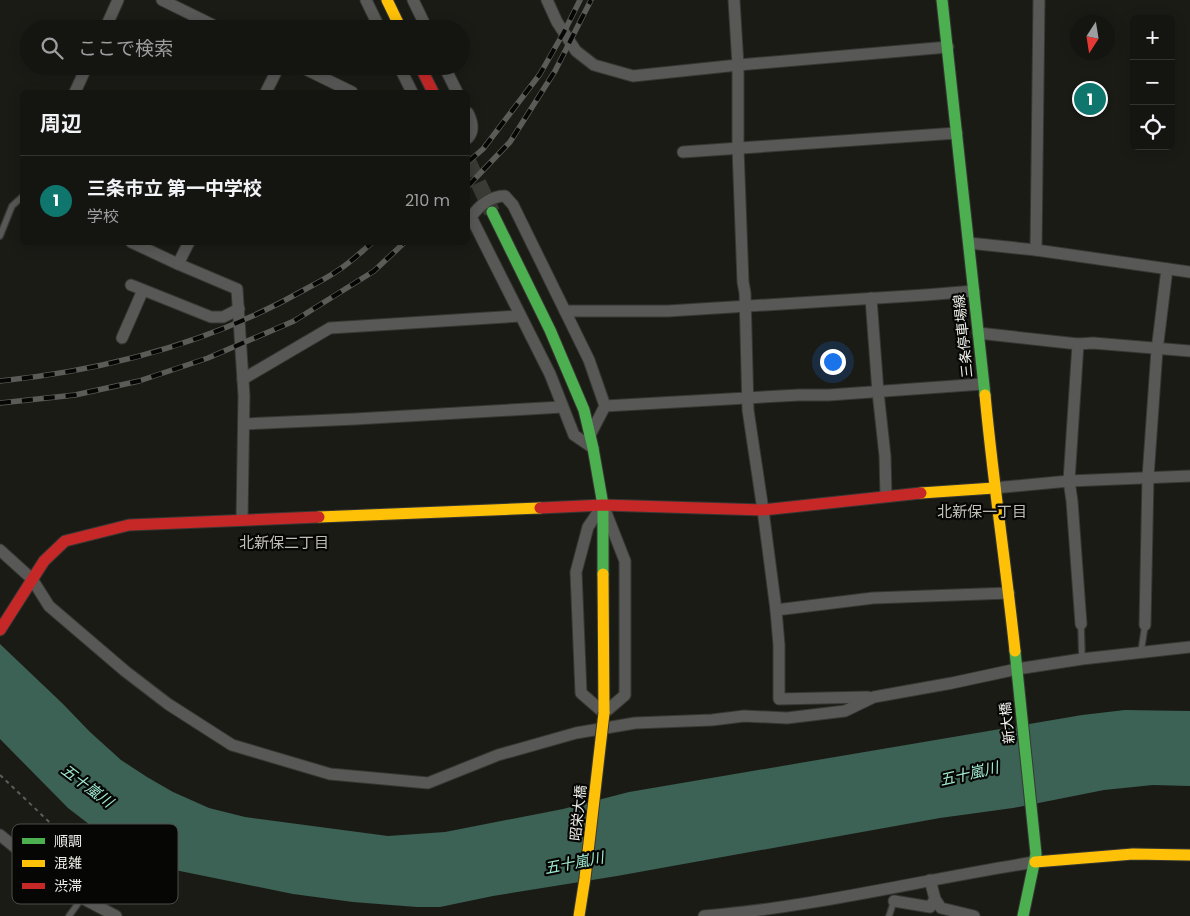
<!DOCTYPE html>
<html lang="ja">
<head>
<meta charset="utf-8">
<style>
  body { margin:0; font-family:Poppins,"Noto Sans JP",sans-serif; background:#21211e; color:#f1f3f6 }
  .controls { position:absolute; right:15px; top:15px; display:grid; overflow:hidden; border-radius:8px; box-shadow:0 2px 12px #0003 }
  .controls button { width:45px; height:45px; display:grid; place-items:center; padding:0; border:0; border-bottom:1px solid #333330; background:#141410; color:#f1f3f6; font:25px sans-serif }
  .compass { position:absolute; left:1070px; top:15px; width:45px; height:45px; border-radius:50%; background:#141410; box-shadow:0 2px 12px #0003; rotate:192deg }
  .you { position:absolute; left:832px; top:361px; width:18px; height:18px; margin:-12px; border:4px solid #fff; border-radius:50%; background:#1a73e8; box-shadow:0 0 0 8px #1a73e833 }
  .badge { display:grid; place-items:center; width:32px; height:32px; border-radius:50%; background:#0f766e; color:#fff; font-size:16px; font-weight:700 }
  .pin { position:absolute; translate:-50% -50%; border:2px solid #fff; box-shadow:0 1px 5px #0006 }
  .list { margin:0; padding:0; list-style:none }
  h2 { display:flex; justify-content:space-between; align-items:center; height:65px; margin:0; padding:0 20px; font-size:21px }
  h2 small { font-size:16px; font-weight:400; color:#9d9e9f }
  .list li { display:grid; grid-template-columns:32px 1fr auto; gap:15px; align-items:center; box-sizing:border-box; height:90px; padding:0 20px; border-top:1px solid #333330 }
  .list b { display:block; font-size:19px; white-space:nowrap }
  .list p { margin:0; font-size:16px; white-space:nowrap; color:#9d9e9f }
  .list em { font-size:16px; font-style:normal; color:#9d9e9f }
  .icon { flex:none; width:28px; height:28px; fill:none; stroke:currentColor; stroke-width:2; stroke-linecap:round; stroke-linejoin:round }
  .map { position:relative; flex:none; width:1190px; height:916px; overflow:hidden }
  .search { position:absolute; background:#141410; box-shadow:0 2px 12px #0003; left:20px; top:20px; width:450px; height:55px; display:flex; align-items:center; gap:12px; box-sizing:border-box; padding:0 18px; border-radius:28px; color:#9d9e9f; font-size:19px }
  .panel { position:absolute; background:#141410; box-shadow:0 2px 12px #0003; left:20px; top:90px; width:450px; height:155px; border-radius:8px }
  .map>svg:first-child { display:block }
  .water { fill:#3c6155 }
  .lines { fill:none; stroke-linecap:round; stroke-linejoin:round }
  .secondary-tunnel { stroke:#3b3b36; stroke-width:16; stroke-dasharray:16 8; stroke-linecap:butt }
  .lane-casing { stroke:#373734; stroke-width:8 }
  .street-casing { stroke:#373734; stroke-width:13 }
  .fast-casing { stroke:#373734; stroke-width:13 }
  .slow-casing { stroke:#373734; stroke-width:13 }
  .jam-casing { stroke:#373734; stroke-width:13 }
  .path { stroke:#5c5c5a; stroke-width:2; stroke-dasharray:4 4; stroke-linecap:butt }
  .lane { stroke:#585856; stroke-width:5.5 }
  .street { stroke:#585856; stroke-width:11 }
  .fast { stroke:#4caf50; stroke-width:11 }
  .slow { stroke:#ffc107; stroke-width:11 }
  .jam { stroke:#c62828; stroke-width:11 }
  .rail-casing { stroke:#5b5b57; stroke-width:5.5 }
  .rail { stroke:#060604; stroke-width:4; stroke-dasharray:11; stroke-linecap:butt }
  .slow-bridge-casing { stroke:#373734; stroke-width:13; stroke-linecap:butt }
  .slow-bridge { stroke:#ffc107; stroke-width:11 }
  .labels { text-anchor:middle; stroke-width:4.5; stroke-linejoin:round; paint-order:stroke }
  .street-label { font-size:14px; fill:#efefeb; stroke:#060604 }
  .neighbourhood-label { font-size:15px; fill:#c0bfb7; stroke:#060604 }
  .water-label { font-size:15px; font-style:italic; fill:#a1ebd4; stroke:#060604 }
  .key { fill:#060604; stroke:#4c4c49; stroke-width:1 }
  .key-label { font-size:14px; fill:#efefeb }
</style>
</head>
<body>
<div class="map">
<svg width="1190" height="916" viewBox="0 0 1190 916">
  <rect width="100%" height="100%" fill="#1b1b16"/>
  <!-- water -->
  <path class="water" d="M0,644L63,704L90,732L121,760L147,777L173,792L209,808L245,817L388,836L445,832L563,809L629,792L1082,715L1125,710L1190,711V786L1153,785L1104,790L1013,808L940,818L617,876L493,896L440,907H417L353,902L293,894L165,868L94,828L68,808L0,739Z"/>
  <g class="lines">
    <!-- secondary-tunnel -->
    <path class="secondary-tunnel" d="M468,161L492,212"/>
    <defs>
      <g id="lane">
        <path d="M0,236L12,206L22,197"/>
        <path d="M1081,624L1082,659"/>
        <path d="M1141,652L1145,625"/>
        <path d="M69,916L82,898"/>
        <path d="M889,916L894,901"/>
      </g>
      <g id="street">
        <path d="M162,0L221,29"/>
        <path d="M366,0L380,29"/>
        <path d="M413,0L427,29"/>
        <path d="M547,0L557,22L576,51L594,65L633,76L738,65L948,47"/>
        <path d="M734,0L738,65V148L743,282L745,293L748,410L763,510L776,610L779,645V699L868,697"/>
        <path d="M105,29L118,0"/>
        <path d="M299,66L352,92"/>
        <path d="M399,66L412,92"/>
        <path d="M444,66L457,92"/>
        <path d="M75,92L87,66"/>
        <path d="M266,92L279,66"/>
        <path d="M468,113C472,121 475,130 468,138"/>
        <path d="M683,152L957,133"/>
        <path d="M131,242L178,264L237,289L244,396L242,519"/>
        <path d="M969,243L1036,250L1190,272"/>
        <path d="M1036,250L1039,0"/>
        <path d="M178,264L189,242"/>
        <path d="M131,285L211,317H223L239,309"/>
        <path d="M871,298L878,392L885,456L886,496"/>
        <path d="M565,311H668L925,295L974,291"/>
        <path d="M978,333L1078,344L1093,343L1190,351"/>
        <path d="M122,338L143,290"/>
        <path d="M1078,344L1069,481L1072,501L1081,624"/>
        <path d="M243,379L330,328L520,316"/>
        <path d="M605,406L799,395H829L983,384"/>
        <path d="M244,424L355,419L562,407"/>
        <path d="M590,435L605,406L589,360L513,205L505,196C491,196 479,206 471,217L550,374L574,435L593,448"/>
        <path d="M994,488L1069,481L1190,476"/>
        <path d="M603,505L625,561V695L604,713L581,693L576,572L588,527Z"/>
        <path d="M0,550L32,579L49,606L125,671L168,704L232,745L330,774L428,783L498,755L576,733L635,723L712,720L744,716L787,718L845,711L874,697L952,683L1017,669L1082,659L1190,647"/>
        <path d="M776,610L873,598L1009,593"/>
        <path d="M1145,625L1148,477L1157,350L1167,269"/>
        <path d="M0,835L67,890L116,916"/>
        <path d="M930,880L935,899L941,908L974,916"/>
        <path d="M894,901L930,907L935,899"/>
        <path d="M704,916C815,907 925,879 1035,862"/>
      </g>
      <g id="fast">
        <path d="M942,0L985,395"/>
        <path d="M492,212L550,330L584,410L593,448L603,505V574"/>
        <path d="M1015,651L1036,854L1023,916"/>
      </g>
      <g id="slow">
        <path d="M387,0L401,29"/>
        <path d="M985,395C993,481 1006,566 1015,651"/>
        <path d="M921,493L994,488"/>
        <path d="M319,517L540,508"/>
        <path d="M603,574L604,713"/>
        <path d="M1035,862L1133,854L1190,855"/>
      </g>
      <g id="jam">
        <path d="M420,66L433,92"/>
        <path d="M540,508L603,505L763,510L921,493"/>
        <path d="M0,630L44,561L65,541L129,525L319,517"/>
      </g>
    </defs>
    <!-- lane casing -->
    <use href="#lane" class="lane-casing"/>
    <!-- street casing -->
    <use href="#street" class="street-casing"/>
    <!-- fast casing -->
    <use href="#fast" class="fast-casing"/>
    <!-- slow casing -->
    <use href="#slow" class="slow-casing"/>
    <!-- jam casing -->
    <use href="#jam" class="jam-casing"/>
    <!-- path -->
    <path class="path" d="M0,775L65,837L103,863"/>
    <!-- lane -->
    <use href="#lane" class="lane"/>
    <!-- street -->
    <use href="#street" class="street"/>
    <!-- fast -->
    <use href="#fast" class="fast"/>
    <!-- slow -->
    <use href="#slow" class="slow"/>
    <!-- jam -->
    <use href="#jam" class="jam"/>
    <defs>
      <g id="rail">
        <path d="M468,162L483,149L540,74L564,32L580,0"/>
        <path d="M468,186L510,142L555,71L591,0"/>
        <path d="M0,381C107,370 210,343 304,290C315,284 327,278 337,271C350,263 361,252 373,242"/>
        <path d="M0,403L75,395L139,381L208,358L294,321L374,271L405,242"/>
      </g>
    </defs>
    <!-- rail casing -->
    <use href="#rail" class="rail-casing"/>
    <!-- rail -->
    <use href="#rail" class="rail"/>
    <defs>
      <path id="slow-bridge" d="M579,916L585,878L604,713"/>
    </defs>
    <!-- slow-bridge casing -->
    <use href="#slow-bridge" class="slow-bridge-casing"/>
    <!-- slow-bridge -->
    <use href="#slow-bridge" class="slow-bridge"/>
  </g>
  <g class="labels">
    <!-- street labels -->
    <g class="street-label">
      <text transform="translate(963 336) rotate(-96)" y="5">三条停車場線</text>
      <text transform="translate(1007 723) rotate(-96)" y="5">新大橋</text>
      <text transform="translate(578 813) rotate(-84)" y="5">昭栄大橋</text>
    </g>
    <!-- neighbourhood labels -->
    <g class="neighbourhood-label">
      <text x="982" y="517">北新保一丁目</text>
      <text x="284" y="548">北新保二丁目</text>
    </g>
    <!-- water labels -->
    <g class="water-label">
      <text transform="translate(969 774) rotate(-13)" y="5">五十嵐川</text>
      <text transform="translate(87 786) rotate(37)" y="5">五十嵐川</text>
      <text transform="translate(574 863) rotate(-11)" y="5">五十嵐川</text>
    </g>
  </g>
  <!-- legend -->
  <rect x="12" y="824" width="166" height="80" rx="8" class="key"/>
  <rect x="22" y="838" width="23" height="6" fill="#4caf50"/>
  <rect x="22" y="860" width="23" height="7" fill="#ffc107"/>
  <rect x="22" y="883" width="23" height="6" fill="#c62828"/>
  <g class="key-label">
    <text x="54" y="846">順調</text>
    <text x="54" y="868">混雑</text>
    <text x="54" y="891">渋滞</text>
  </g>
</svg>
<div class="controls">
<button>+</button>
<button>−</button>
<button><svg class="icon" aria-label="locate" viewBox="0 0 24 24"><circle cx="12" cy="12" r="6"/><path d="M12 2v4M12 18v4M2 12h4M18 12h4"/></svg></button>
</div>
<svg class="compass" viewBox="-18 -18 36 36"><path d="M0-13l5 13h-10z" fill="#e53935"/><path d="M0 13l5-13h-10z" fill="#9d9e9f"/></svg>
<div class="you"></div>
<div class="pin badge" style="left:1090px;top:99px">1</div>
<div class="search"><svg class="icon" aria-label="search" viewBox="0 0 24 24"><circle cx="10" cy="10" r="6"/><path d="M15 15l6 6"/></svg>ここで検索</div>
<section class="panel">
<h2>周辺<small></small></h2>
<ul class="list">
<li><span class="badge">1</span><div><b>三条市立 第一中学校</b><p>学校</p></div><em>210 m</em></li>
</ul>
</section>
</div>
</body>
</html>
